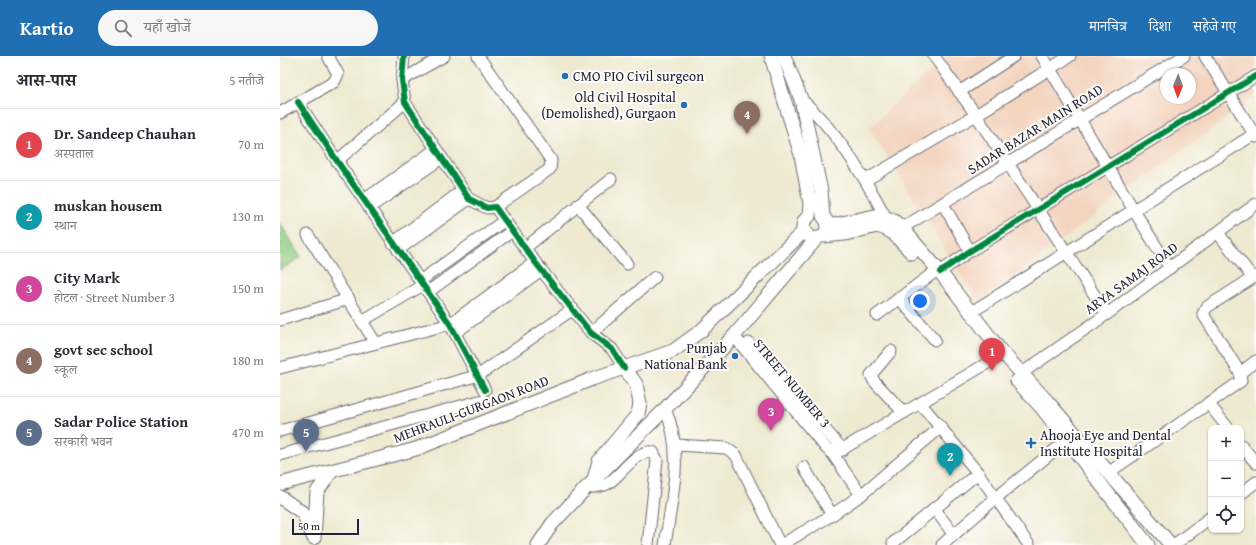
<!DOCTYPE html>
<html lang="hi">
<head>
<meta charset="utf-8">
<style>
  body { margin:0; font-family:"Gentium Book Plus","Noto Serif Devanagari",serif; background:#f7f7f7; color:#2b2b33 }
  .controls { position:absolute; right:12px; bottom:12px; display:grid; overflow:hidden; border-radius:8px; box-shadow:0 1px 3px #0004 }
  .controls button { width:36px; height:36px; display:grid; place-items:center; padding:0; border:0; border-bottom:1px solid #e1e1e2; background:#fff; color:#2b2b33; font:20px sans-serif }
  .compass { position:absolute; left:880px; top:12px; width:36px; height:36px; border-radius:50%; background:#fff; box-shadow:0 1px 3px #0004; rotate:181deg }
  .scale { position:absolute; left:12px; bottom:10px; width:67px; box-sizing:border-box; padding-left:4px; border:2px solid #22223b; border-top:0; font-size:11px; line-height:14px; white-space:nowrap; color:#22223b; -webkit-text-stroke:3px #fdfcf7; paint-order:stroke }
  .you { position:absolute; left:640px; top:245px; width:14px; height:14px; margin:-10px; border:3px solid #fff; border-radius:50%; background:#1a73e8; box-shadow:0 0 0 6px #1a73e833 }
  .badge { display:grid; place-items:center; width:26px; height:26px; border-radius:50%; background:#1f6fb2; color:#fff; font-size:13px; font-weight:700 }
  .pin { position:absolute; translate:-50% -33px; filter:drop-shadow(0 1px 2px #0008) }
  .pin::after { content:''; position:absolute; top:21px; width:14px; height:12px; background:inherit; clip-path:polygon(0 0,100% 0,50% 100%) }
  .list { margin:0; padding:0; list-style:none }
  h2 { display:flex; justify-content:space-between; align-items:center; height:52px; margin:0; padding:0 16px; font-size:17px }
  h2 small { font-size:13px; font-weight:400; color:#7c7c81 }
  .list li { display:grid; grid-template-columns:26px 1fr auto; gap:12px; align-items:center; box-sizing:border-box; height:72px; padding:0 16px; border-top:1px solid #e1e1e2 }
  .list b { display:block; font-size:15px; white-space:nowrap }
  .list p { margin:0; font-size:13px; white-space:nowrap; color:#7c7c81 }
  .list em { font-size:13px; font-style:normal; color:#7c7c81 }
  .icon { flex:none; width:22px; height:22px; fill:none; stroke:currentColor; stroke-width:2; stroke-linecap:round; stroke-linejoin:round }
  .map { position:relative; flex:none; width:976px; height:489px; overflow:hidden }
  header { display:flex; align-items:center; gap:24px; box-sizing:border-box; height:56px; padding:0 20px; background:#1f6fb2; color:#fff }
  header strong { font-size:19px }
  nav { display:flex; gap:22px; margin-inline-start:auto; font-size:14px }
  .search { width:280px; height:36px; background:#f7f7f7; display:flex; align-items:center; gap:10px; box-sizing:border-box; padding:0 14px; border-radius:22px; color:#7c7c81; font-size:15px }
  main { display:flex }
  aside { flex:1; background:#fff }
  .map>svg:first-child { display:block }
  .built { fill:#f3d4bf; fill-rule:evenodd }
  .pitch { fill:#8ac97f; stroke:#56765d }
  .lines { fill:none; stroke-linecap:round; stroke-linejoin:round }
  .minor-casing { stroke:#69686f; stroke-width:13 }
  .major-casing { stroke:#69686f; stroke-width:15 }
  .minor { stroke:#fff; stroke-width:11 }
  .major { stroke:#fff; stroke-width:13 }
  .cycleway-casing { stroke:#fdfcf7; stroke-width:8 }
  .cycleway { stroke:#00873e; stroke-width:6 }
  .poi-dot { fill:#1f6fb2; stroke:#fdfcf7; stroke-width:1.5 }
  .labels { text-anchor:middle; stroke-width:4; stroke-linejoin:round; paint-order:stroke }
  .poi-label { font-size:14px; fill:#22223b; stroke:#fdfcf7; text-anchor:start }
  .street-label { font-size:14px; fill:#22223b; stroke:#fdfcf7 }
</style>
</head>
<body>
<header>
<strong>Kartio</strong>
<div class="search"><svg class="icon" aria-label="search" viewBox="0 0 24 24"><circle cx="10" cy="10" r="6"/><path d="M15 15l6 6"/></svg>यहाँ खोजें</div>
<nav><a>मानचित्र</a><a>दिशा</a><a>सहेजे गए</a></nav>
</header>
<main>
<aside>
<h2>आस-पास<small>5 नतीजे</small></h2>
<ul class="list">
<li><span class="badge" style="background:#e0444e">1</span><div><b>Dr. Sandeep Chauhan</b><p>अस्पताल</p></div><em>70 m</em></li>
<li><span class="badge" style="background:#0f9aa8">2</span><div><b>muskan housem</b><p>स्थान</p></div><em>130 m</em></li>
<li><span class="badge" style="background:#d1479c">3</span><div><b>City Mark</b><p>होटल · Street Number 3</p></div><em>150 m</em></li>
<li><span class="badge" style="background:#8d6e63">4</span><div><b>govt sec school</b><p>स्कूल</p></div><em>180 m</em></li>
<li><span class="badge" style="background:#5c6f8a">5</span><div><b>Sadar Police Station</b><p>सरकारी भवन</p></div><em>470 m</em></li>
</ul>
</aside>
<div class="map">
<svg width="976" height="489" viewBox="0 0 976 489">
  <rect width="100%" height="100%" fill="#fdfcf7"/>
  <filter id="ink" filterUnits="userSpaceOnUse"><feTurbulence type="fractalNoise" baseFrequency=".025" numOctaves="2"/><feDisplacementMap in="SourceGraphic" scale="8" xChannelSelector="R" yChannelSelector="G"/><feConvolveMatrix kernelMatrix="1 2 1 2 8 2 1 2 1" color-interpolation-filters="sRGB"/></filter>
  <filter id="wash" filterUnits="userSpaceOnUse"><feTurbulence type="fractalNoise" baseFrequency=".012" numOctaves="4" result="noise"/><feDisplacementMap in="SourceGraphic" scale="16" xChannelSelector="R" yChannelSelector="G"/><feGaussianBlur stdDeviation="0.9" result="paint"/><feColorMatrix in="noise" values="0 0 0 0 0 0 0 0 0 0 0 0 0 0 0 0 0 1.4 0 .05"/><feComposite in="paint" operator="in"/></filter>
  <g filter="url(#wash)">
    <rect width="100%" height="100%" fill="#eee9d0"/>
    <!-- built -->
    <path class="built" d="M667,0H976V40L698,246L589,72ZM886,18H910V42H886Z"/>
    <!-- pitch -->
    <path class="pitch" d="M0,167L21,201L0,214Z"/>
  </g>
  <g filter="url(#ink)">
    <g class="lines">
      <defs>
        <g id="minor">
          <path d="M124,0L122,24L125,46L189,143L207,152L215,151L255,206L311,277L332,293L344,312"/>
          <path d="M198,0L271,104L270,113L215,151"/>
          <path d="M654,0L696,59L827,258"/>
          <path d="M762,0C805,70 845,143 890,212"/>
          <path d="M925,0L976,81"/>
          <path d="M122,24L164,0"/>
          <path d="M679,36L734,0"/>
          <path d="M521,43C555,73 584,120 605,160"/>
          <path d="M18,46L57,105L170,268L205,334"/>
          <path d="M0,57L54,26L58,18L48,0"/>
          <path d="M57,105L125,46"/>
          <path d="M586,124L696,59L790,0"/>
          <path d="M84,144L156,93"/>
          <path d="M663,148L690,195"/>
          <path d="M298,149L347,208"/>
          <path d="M89,152L162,102"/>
          <path d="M622,172L904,0"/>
          <path d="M938,177L973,222"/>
          <path d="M28,179L95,286"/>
          <path d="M113,187L183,134"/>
          <path d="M245,192L331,123"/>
          <path d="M118,194L189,143"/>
          <path d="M660,216L690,195L976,20"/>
          <path d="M140,225L225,164"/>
          <path d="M148,236L232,175"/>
          <path d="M619,242L655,284"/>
          <path d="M690,257L976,77"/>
          <path d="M597,259L652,218"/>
          <path d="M0,264L69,243"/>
          <path d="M82,265L143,229"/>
          <path d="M175,277L261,214"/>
          <path d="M311,277L375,221"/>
          <path d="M454,280L546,392L552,397H556L716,302"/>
          <path d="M469,287L563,394"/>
          <path d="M611,295L591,319L594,325L624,357"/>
          <path d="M0,312L170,268L255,206"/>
          <path d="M742,317L827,258L976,148"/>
          <path d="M960,317L976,305"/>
          <path d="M928,347L948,372"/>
          <path d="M641,348L698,417L749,489"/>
          <path d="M0,375L199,319L293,253"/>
          <path d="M396,389L446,392L456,399L500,489"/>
          <path d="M961,389L976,407"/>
          <path d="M552,397L581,439"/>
          <path d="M0,399L203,344"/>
          <path d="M524,411L552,459"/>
          <path d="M828,417L961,325L960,317L923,258L927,251L976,220"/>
          <path d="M306,432C313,431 320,431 327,428C340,421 357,392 373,396L377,404L368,489"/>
          <path d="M961,438L976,426"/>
          <path d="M654,452L674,479"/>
          <path d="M613,487L698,417"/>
          <path d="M385,489C391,445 405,396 385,353"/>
          <path d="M501,489L552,459L581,439L661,371"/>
          <path d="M662,489L717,441L786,385"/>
          <path d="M894,489L931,461"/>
        </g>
        <g id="major">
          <path d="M491,0L521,99L530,148L529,160L524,165L523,172L529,180"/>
          <path d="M504,0L521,43L541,135L543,160L548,167L546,176"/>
          <path d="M548,170L599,159L614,165L622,172L660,216L720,294L767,345L891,489"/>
          <path d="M543,180L565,178L597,170L606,173L613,177L632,197"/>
          <path d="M737,325L761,351L868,489"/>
          <path d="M314,423L319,405L358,358L360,347L356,328L344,312"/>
          <path d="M0,428L136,393L312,323L393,295L422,274L524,175"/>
          <path d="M0,441L23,457L33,480"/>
          <path d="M34,482L37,436L51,416"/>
          <path d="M258,489L272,468L306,432L385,353L454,280L537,182"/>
        </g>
      </defs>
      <!-- minor casing -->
      <use href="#minor" class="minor-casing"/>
      <!-- major casing -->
      <use href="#major" class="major-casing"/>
      <!-- minor -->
      <use href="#minor" class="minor"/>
      <!-- major -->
      <use href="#major" class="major"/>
      <defs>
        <g id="cycleway">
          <path d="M124,0L122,24L125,46L189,143L207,152L215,151L255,206L311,277L332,293L344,312"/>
          <path d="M18,46L57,105L170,268L205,334"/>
          <path d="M660,216L690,195L976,20"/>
        </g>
      </defs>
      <!-- cycleway casing -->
      <use href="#cycleway" class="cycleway-casing"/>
      <!-- cycleway -->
      <use href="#cycleway" class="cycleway"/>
    </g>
  </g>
  <!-- markers -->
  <g class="poi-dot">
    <circle cx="285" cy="20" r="4"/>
    <circle cx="404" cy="49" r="4"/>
    <circle cx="455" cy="300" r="4"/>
    <path d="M749 381h4v4h4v4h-4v4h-4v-4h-4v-4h4z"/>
  </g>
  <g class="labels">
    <!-- poi labels -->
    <g class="poi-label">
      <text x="293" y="25">CMO PIO Civil surgeon</text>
      <text x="396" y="46" text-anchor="end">Old Civil Hospital<tspan x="396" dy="16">(Demolished), Gurgaon</tspan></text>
      <text x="447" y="297" text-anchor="end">Punjab<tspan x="447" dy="16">National Bank</tspan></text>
      <text x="760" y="384">Ahooja Eye and Dental<tspan x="760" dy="16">Institute Hospital</tspan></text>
    </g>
    <!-- street labels -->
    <g class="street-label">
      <text transform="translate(755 73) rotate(-32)" y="5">SADAR BAZAR MAIN ROAD</text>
      <text transform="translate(851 222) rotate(-36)" y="5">ARYA SAMAJ ROAD</text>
      <text transform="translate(512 327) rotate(50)" y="5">STREET NUMBER 3</text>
      <text transform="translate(191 353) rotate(-21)" y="5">MEHRAULI-GURGAON ROAD</text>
    </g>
  </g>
</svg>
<div class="controls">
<button>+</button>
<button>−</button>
<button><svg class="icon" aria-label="locate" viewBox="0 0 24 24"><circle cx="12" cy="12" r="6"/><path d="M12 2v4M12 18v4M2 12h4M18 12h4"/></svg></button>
</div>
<svg class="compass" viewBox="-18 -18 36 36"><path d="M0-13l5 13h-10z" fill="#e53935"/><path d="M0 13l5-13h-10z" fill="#7c7c81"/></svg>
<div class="scale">50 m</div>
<div class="you"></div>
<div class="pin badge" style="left:712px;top:315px;background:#e0444e">1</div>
<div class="pin badge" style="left:670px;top:420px;background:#0f9aa8">2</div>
<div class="pin badge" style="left:491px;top:375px;background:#d1479c">3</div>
<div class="pin badge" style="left:467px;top:78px;background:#8d6e63">4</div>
<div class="pin badge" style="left:26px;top:396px;background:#5c6f8a">5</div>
</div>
</main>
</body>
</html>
